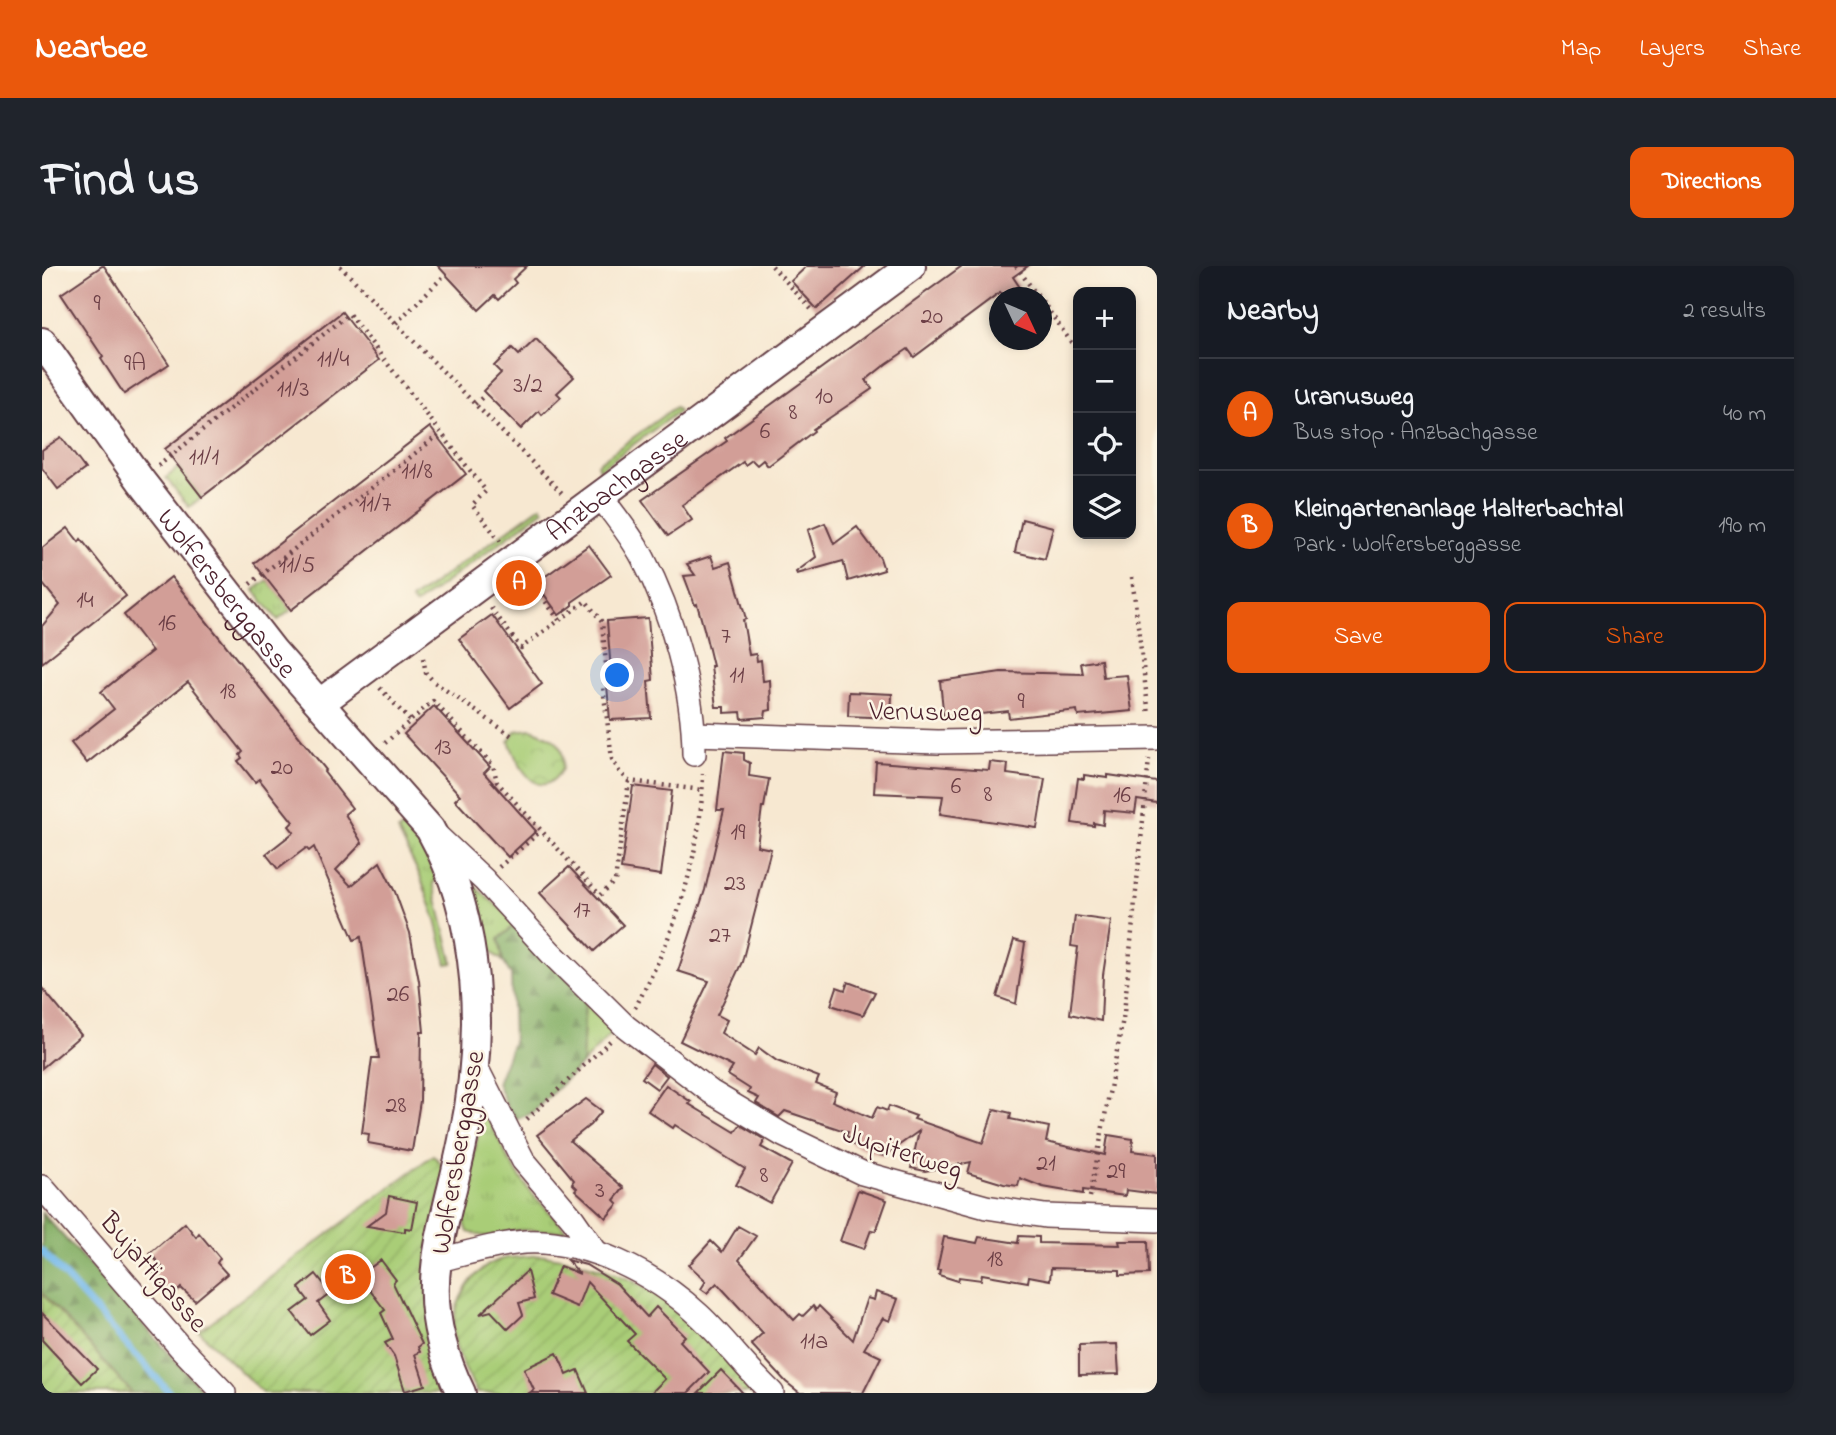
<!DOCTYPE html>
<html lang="en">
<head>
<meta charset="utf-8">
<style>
  body { margin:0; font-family:"Indie Flower",sans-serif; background:#20242c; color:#f1f3f6 }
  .controls { position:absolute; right:21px; top:21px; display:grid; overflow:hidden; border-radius:14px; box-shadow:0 4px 10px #0003 }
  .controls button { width:63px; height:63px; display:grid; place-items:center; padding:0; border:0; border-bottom:2px solid #363941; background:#171b24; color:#f1f3f6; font:35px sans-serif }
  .compass { position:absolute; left:947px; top:21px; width:63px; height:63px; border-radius:50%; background:#171b24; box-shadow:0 4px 10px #0003; rotate:134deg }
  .you { position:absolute; left:576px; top:410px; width:24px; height:24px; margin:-18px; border:5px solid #fff; border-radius:50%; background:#1a73e8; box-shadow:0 0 0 10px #1a73e833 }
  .badge { display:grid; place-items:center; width:46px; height:46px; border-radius:50%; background:#ea580c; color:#fff; font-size:23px; font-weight:700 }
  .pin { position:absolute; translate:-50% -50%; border:4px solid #fff; box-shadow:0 2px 7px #0006 }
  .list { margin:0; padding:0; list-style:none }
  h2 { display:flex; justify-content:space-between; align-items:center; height:91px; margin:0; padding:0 28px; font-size:30px }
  h2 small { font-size:23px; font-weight:400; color:#9ea1a6 }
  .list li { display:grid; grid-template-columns:46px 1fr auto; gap:21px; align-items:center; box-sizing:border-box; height:112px; padding:0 28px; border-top:2px solid #363941 }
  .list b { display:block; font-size:26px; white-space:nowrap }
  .list p { margin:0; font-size:23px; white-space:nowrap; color:#9ea1a6 }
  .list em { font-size:23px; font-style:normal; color:#9ea1a6 }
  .actions { display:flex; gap:14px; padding:21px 28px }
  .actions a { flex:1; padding:16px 0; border:2px solid #ea580c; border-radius:14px; text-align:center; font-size:24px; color:#ea580c }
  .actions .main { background:#ea580c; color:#fff }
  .icon { flex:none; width:38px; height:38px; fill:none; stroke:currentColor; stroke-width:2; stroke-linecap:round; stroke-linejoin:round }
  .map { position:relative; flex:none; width:1115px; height:1127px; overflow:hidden; border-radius:14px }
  header { display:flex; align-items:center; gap:42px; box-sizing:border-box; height:98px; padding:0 35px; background:#ea580c; color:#fff }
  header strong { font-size:33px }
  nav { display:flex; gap:38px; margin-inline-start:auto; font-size:24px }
  .intro { display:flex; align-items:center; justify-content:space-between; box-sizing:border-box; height:168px; padding:0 42px }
  h1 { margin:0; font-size:49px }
  .button { padding:18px 32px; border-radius:14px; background:#ea580c; color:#fff; font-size:24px; font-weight:700 }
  main { display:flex; gap:42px; padding:0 42px }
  aside { flex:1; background:#171b24; border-radius:14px; box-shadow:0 4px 10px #0003 }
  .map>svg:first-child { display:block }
  .grass { fill:url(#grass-tufts); stroke:#7a7651; stroke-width:2 }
  .forest { fill:url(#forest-firs); stroke:#68684a; stroke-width:2 }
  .park { fill:url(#park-crowns); stroke:#7a7651; stroke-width:2 }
  .garden { fill:url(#garden-furrows); stroke:#7a7651; stroke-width:2 }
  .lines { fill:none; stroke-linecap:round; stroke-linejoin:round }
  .stream { stroke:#74b9eb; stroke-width:7 }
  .building { fill:#d29e97 }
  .minor-casing { stroke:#643d44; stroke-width:26 }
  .tertiary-casing { stroke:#643d44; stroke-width:32 }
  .path { stroke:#643d44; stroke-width:4.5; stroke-dasharray:2 5; stroke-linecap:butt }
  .minor { stroke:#fff; stroke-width:23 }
  .tertiary { stroke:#fff; stroke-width:28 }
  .labels { text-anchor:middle; stroke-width:5; stroke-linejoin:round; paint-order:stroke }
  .number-label { font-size:24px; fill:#6c3f46 }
  .street-label { font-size:28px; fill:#4a1f2b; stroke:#fcf5e5 }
</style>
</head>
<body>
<header>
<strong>Nearbee</strong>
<nav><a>Map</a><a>Layers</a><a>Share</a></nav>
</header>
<div class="intro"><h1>Find us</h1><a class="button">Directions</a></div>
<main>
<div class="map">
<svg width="1115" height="1127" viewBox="0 0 1115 1127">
  <defs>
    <pattern id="grass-tufts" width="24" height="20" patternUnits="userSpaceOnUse" patternTransform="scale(1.75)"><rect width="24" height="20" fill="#a9cd77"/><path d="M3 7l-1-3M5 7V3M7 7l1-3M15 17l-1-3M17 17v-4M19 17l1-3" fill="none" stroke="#93b067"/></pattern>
    <pattern id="forest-firs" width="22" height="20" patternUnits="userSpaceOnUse" patternTransform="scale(1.75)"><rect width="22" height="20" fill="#86b068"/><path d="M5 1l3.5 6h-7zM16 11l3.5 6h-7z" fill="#708f56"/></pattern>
    <pattern id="park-crowns" width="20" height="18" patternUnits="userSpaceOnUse" patternTransform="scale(1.75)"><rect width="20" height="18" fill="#a9cd77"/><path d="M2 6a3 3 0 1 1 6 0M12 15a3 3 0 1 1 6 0" fill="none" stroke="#93b067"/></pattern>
    <pattern id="garden-furrows" width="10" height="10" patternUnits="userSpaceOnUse" patternTransform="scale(1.75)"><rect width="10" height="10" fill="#a9cd77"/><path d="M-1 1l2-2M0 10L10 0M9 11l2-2" fill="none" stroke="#93b067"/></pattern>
  </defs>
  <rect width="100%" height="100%" fill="#fcf5e5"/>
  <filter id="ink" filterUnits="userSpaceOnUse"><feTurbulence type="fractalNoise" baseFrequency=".0143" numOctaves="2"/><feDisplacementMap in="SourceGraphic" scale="14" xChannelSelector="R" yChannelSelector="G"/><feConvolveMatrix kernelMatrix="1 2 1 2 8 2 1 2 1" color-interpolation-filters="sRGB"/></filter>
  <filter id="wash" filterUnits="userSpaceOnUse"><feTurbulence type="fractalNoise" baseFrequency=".00686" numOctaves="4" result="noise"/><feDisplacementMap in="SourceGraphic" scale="28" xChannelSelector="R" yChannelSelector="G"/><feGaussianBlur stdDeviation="1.57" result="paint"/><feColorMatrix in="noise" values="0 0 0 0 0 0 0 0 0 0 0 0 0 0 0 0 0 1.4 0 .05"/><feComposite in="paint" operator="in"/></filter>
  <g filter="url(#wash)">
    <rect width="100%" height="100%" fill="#f7e8d1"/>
    <!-- grass -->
    <g class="grass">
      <path d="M633,141L637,145L557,204L555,198Z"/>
      <path d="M137,201L160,231L147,241L124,212Z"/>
      <path d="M499,240L502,244L373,339L369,334Z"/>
      <path d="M226,314L249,344L236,354L212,324Z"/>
      <path d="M365,558C382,572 390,592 396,613L391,617L411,697L405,698L394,654L378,610L356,565Z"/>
      <path d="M431,619L475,657L457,673L461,695C436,680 434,652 428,625Z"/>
      <path d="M543,732L575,762L540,798Z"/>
      <path d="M440,848L445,849L466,893L489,927L524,963L522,965L478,964L444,971L426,966L420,950Z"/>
    </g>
    <!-- forest -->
    <g class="forest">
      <path d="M475,657L543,732L540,798L490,847L471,855L455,817L471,776L469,709L461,695L457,673Z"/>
      <path d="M0,947L163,1127H90L0,1027Z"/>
    </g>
    <!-- park -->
    <path class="park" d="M489,463C511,471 524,476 520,503C496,542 475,497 467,475L473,465Z"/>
    <!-- garden -->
    <g class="garden">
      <path d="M391,889L404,903L385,993L410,1127H221L157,1065Z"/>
      <path d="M502,989C540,995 581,1007 614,1028C653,1054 684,1092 714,1127H435C427,1110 415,1091 412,1072C408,1039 430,999 465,992C476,991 490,990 502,989Z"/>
      <path d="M0,1027L90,1127H0Z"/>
    </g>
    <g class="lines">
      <!-- stream -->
      <path class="stream" d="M0,985L128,1127"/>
    </g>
    <g id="blocks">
      <!-- building -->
      <g class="building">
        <path d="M60,0H62L127,98L82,128L59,93L61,91L19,28Z"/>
        <path d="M396,0H485L471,13L474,17L457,33L453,29L437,44Z"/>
        <path d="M765,0H823L775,43L749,15Z"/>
        <path d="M920,0H986L971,11L977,20L961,31L958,27L872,91L866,83L844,98L824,114L830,123L771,163L772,165L726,200L721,194L715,199L710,194L703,199L701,196L640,239L650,254L626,270L600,234L685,175L683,172Z"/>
        <path d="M300,46L337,94L160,231L123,183Z"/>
        <path d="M494,73L532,111L515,127L519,131L500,149L497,145L479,163L441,125L459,107L452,100L470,82L477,89Z"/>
        <path d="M388,161L424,208L249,344L212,297Z"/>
        <path d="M19,171L43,203L16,223L0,202V184Z"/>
        <path d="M980,253L1011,261L1003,293L973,286Z"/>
        <path d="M783,257L792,278L815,261L838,292L842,304L806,315L801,295L755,308L754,306L774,291L766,264Z"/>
        <path d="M26,262L37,276L39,273L84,330L0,397V360L18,339L0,317V282Z"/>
        <path d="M547,279L569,309L530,336V340L517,349L494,317Z"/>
        <path d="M669,290L673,301L688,296L704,353L701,354L707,389L714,388L715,395L719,394L721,415L728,414L729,444L724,445L723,451L700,453L699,446L682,447V441H674L669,400H671L662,363L655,338L653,339L642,310L653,309L645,298Z"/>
        <path d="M129,311L284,504L282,506L310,542L303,548L320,577L294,604L309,620L338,596L353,626L368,667L377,715L382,766H379L378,835L370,885L326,877L327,868L320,867L330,792H337L319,671L312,674L272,581L267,585L264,582L236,603L224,588L252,566L247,560L251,556L217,513L213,516L196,495L200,492L198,489L201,486L146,416L45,497L29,477L72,443L59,426L110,385L82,349Z"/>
        <path d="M450,349L500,418L468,442L417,373Z"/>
        <path d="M606,352L611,414L606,415L609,452L568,454L565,419L570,418L565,355Z"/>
        <path d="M1059,394L1061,411L1085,409L1090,445L1036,450L1035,444L967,452L966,445L902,452L898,415L959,406L1041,408L1039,397Z"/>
        <path d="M807,426L850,428L849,452L806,450Z"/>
        <path d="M392,440L448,501L442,507L494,565L466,591L413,534L418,529L362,468Z"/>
        <path d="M682,485L702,487V494L708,497L707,510L727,513L722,541H720L715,580L729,583L700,696L675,749L685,754L679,767L713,789L717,782L735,795L777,811L774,818L794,826L790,835L830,852L835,841L845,845L847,840L874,850L872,853L941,877L952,843L969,847L968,853L1007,861L1004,876L1063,889L1066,869L1091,873L1090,885L1115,888V928L1084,924L1083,930L1041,924V928L1001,921L978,912L976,920L962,918L926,907L929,896L883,905L869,902L877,865L842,890L829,886L810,878L808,872L804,870L806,866L743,845L737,851L714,837L717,832L706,827L708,823L686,809L691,801L638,775L667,715L636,705L663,624L682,544H675Z"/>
        <path d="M834,496L947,504L948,496L966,498L965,508L1003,513L995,562L898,548L901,530L832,527Z"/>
        <path d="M1042,509L1066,512V509L1115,516V537L1095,534L1093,547L1062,544L1061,559L1052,557V560L1030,557L1036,512L1042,513Z"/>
        <path d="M591,520L630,525L619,609L579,603Z"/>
        <path d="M527,601L581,659L552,685L498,627Z"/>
        <path d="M1033,650L1069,655L1061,709L1059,755L1028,748L1036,681L1029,680Z"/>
        <path d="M972,674L983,677L974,738L955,731Z"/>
        <path d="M806,716L833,726L821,749L789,739L795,721L803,724Z"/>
        <path d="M0,722L39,769L0,802Z"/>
        <path d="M610,798L625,810L615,823L600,812Z"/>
        <path d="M624,819L649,836L647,838L693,866L698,859L723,874L719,881L750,898L728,937L694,919L703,903L633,859L631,862L606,845Z"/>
        <path d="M544,833L560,845L548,859L528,875L582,922L572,934L576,938L564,952L533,924L535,922L530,917L532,914L495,869Z"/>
        <path d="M816,924L845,934L834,965L829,964L822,983L798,975Z"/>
        <path d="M347,930L375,936L370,963L363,962V966L325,960L344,946Z"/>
        <path d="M143,957L154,971L157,967L178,992L175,997L185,1008L153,1035L139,1022L131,1030L112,1008L120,1001L108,987Z"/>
        <path d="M696,960L714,970L697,994L752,1054L758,1048L761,1050L771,1040L774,1044L777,1040L811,1074L825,1032L832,1034L834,1026L856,1033L848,1055L841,1052L822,1083L839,1091L821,1127H758L744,1116L709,1078L721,1067L675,1017L665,1027L659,1023L664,1015L647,999L669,975L680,986Z"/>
        <path d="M977,970L997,971V977L1078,979L1077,975H1106L1107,1008L1078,1009V1004L1009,1002L1008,1014L987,1010L986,1016L940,1008L939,1014L917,1011L916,1015L897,1009L898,1004H895L902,971L935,977L937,971L976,977Z"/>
        <path d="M339,994L354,1014L351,1017L380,1078L376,1081L378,1086L373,1088L383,1119L363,1125L352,1090L343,1077L351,1073L339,1047L343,1044L317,1010Z"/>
        <path d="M525,994L544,999L575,1018L605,1051L614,1041L643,1070L638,1075L667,1106L646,1127H609L623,1113L585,1075L593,1068L545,1016L535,1041L506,1029L518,1000L538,1008Z"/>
        <path d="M485,1005L492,1033L477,1037L481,1049L466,1063L449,1045L438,1048Z"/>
        <path d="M274,1008L289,1027L276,1037L288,1054L268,1069L250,1046L266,1034L257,1022Z"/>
        <path d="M0,1047L55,1103L40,1117L0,1074Z"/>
        <path d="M1075,1078L1077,1108L1037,1109V1079Z"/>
        <path d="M515,1087L525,1109L536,1104L546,1127H487L492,1124L482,1103Z"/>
        <path d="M679,1104L701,1127H656Z"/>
      </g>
    </g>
  </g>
  <g filter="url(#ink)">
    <use href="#blocks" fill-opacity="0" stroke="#643d44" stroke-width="2"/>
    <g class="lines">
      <defs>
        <g id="minor">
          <path d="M558,230C573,250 589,269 601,292C630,347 652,425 652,488"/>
          <path d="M652,468L896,476L1115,472"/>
          <path d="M395,570L442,614L509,687L583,760L669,826L741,869L820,907L944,941L1003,950L1115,954"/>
          <path d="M433,799L481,894L531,953L554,986"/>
          <path d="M0,921L138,1081L182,1127"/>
          <path d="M393,995C422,988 453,978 483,976C545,973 612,1007 657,1049C683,1073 704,1103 730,1127"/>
        </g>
        <g id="tertiary">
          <path id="s1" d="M0,76L99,215L231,385L388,563C440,656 443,772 421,874C401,974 370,1027 419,1127"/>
          <path id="s2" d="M278,437L869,0"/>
        </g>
      </defs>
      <!-- minor casing -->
      <use href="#minor" class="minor-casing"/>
      <!-- tertiary casing -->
      <use href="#tertiary" class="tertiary-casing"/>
      <!-- path -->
      <g class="path">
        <path d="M298,0L520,227"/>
        <path d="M730,0L769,43"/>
        <path d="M974,0L997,32"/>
        <path d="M1000,35L1036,86"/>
        <path d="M354,57L404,8"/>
        <path d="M433,138L444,128"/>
        <path d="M116,200L307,48L444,225L430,239L458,275"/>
        <path d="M1090,311L1107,449"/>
        <path d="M487,313L517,354"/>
        <path d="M208,318L399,167"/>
        <path d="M449,342L479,382L544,335L560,356L565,409L561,421L570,493L577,505L587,515L660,524"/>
        <path d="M381,392L384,407L392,416L470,470"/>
        <path d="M338,422L368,455"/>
        <path d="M343,477L391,435L451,499L455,516L558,629L573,615L587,515"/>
        <path d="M457,601L499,565"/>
        <path d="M593,742C633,668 659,592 661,508"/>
        <path d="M485,853L568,775"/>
        <path d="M1048,931L1082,747L1107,493"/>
      </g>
      <!-- minor -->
      <use href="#minor" class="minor"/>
      <!-- tertiary -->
      <use href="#tertiary" class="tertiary"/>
    </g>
  </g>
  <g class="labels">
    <!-- number labels -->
    <g class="number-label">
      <text x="55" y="44">9</text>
      <text x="890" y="57">20</text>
      <text x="291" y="100">11/4</text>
      <text x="93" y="104">9A</text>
      <text x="486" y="126">3/2</text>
      <text x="251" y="130">11/3</text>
      <text x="782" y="137">10</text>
      <text x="751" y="153">8</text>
      <text x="723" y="172">6</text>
      <text x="162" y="198">11/1</text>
      <text x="375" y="212">11/8</text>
      <text x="333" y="245">11/7</text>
      <text x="255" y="306">11/5</text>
      <text x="43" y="341">14</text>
      <text x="125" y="364">16</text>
      <text x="684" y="377">7</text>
      <text x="695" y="416">11</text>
      <text x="186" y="432">18</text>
      <text x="979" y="442">9</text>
      <text x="401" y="488">13</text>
      <text x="240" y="508">20</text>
      <text x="914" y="527">6</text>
      <text x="946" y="535">8</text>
      <text x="1080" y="536">16</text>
      <text x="696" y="573">19</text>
      <text x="693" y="624">23</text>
      <text x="540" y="651">17</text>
      <text x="678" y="676">27</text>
      <text x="356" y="735">26</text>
      <text x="354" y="846">28</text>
      <text x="1004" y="904">21</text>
      <text x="1074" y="912">29</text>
      <text x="722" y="916">8</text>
      <text x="558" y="931">3</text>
      <text x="953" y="1000">18</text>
      <text x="772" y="1082">11a</text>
    </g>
    <!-- street labels -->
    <g class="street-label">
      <text dy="10" stroke="none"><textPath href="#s2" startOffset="368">Anzbachgasse</textPath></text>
      <text dy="10" stroke="none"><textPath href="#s1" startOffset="312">Wolfersberggasse</textPath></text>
      <text transform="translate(884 444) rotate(1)" y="10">Venusweg</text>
      <text transform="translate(861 884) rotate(18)" y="10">Jupiterweg</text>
      <text transform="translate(414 886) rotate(-80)" y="10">Wolfersberggasse</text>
      <text transform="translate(113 1005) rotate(49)" y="10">Bujattigasse</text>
    </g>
  </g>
</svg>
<div class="controls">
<button>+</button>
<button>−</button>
<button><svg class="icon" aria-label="locate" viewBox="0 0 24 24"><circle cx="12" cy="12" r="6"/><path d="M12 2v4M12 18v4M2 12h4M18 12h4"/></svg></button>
<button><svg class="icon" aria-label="layers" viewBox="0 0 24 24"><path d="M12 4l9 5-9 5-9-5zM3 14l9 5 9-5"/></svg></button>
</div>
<svg class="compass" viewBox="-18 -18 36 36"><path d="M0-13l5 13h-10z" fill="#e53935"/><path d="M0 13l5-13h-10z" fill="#9ea1a6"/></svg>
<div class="you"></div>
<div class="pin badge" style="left:477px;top:317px">A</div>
<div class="pin badge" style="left:306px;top:1011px">B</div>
</div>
<aside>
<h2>Nearby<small>2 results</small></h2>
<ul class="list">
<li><span class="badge">A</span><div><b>Uranusweg</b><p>Bus stop · Anzbachgasse</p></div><em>40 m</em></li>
<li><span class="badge">B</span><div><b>Kleingartenanlage Halterbachtal</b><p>Park · Wolfersberggasse</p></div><em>190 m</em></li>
</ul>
<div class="actions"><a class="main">Save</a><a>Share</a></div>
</aside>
</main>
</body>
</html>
